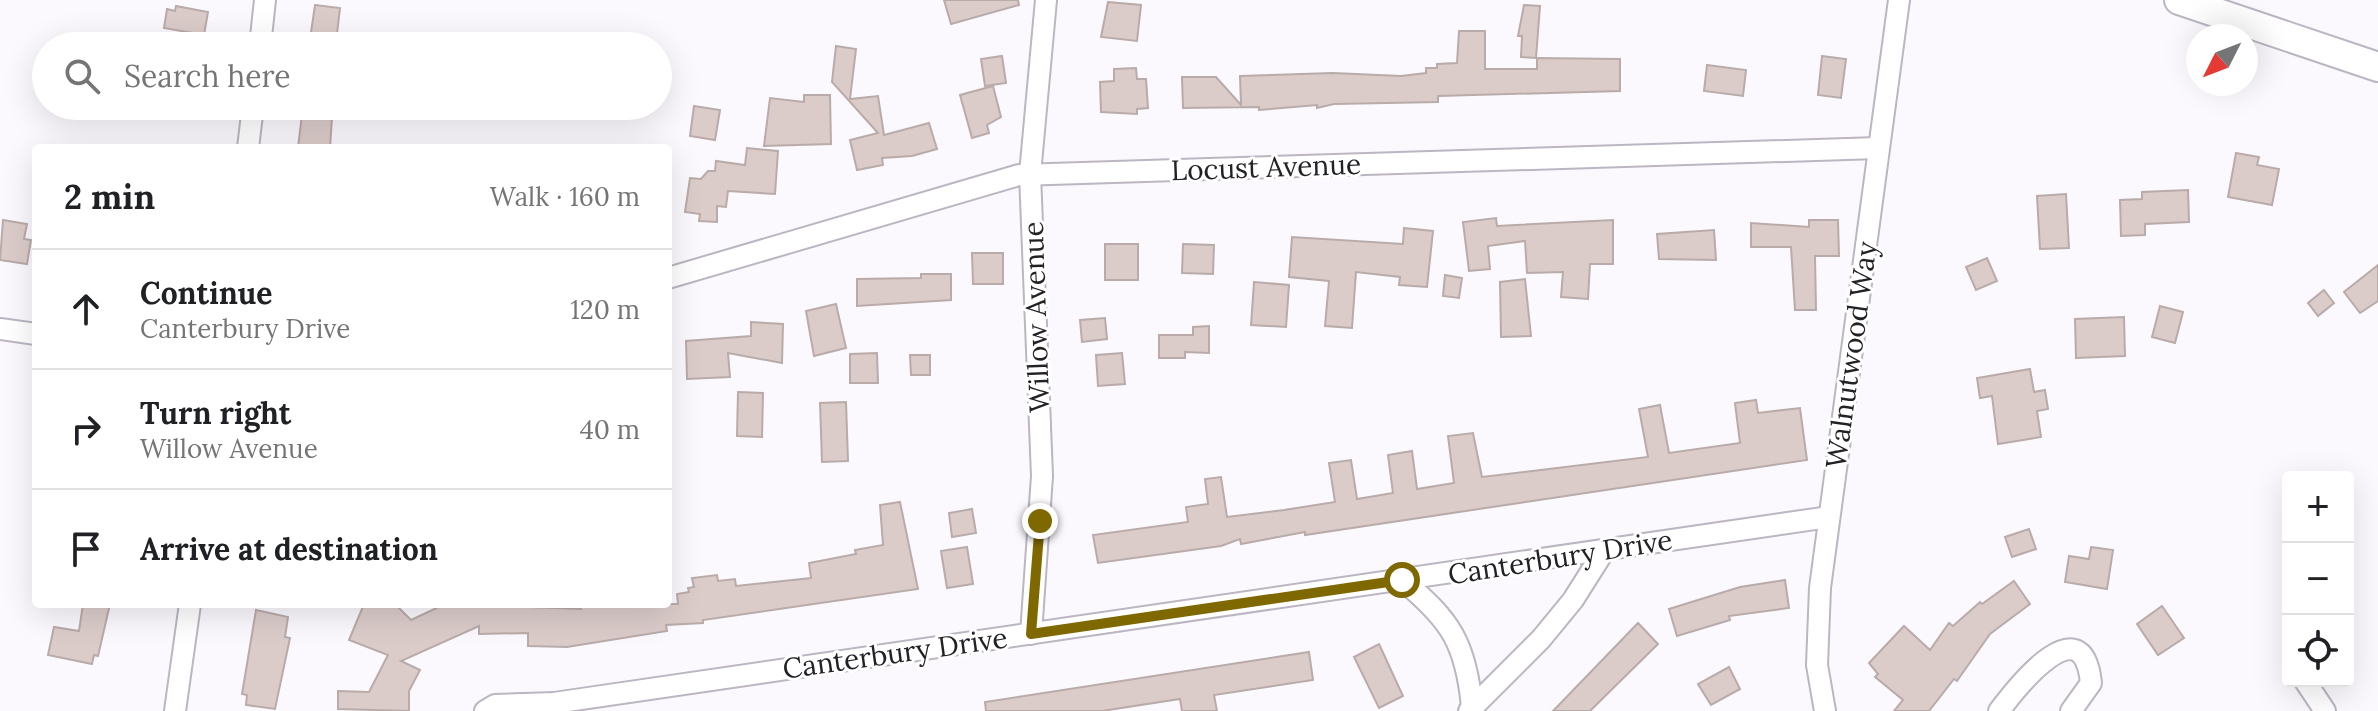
<!DOCTYPE html>
<html lang="en">
<head>
<meta charset="utf-8">
<style>
  body { margin:0; font-family:Lora,serif; background:#f6f6f6; color:#202124 }
  .controls { position:absolute; right:24px; bottom:24px; display:grid; overflow:hidden; border-radius:8px; box-shadow:0 8px 32px #0002 }
  .controls button { width:72px; height:72px; display:grid; place-items:center; padding:0; border:0; border-bottom:2px solid #e0e0e0; background:#fff; color:#202124; font:40px sans-serif }
  .compass { position:absolute; left:2186px; top:24px; width:72px; height:72px; border-radius:50%; background:#fff; box-shadow:0 8px 32px #0002; rotate:228deg }
  .stop { position:absolute; width:24px; height:24px; margin:-18px; border:6px solid #7f6800; border-radius:50%; background:#fff }
  .stop.end { background:#7f6800; border-color:#fff; box-shadow:0 2px 8px #0008 }
  .list { margin:0; padding:0; list-style:none }
  h2 { display:flex; justify-content:space-between; align-items:center; height:104px; margin:0; padding:0 32px; font-size:34px }
  h2 small { font-size:26px; font-weight:400; color:#757577 }
  .list li { display:grid; grid-template-columns:52px 1fr auto; gap:24px; align-items:center; box-sizing:border-box; height:120px; padding:0 32px; border-top:2px solid #e0e0e0 }
  .list b { display:block; font-size:30px; white-space:nowrap }
  .list p { margin:0; font-size:26px; white-space:nowrap; color:#757577 }
  .list em { font-size:26px; font-style:normal; color:#757577 }
  .icon { flex:none; width:44px; height:44px; fill:none; stroke:currentColor; stroke-width:2; stroke-linecap:round; stroke-linejoin:round }
  .map { position:relative; flex:none; width:2378px; height:711px; overflow:hidden }
  .search { position:absolute; background:#fff; box-shadow:0 8px 32px #0002; left:32px; top:32px; width:640px; height:88px; display:flex; align-items:center; gap:20px; box-sizing:border-box; padding:0 28px; border-radius:44px; color:#757577; font-size:30px }
  .panel { position:absolute; background:#fff; box-shadow:0 8px 32px #0002; left:32px; top:144px; width:640px; height:464px; border-radius:8px }
  .map>svg:first-child { display:block }
  .building { fill:#dbccca; stroke:#b9aba9; stroke-width:2 }
  .lines { fill:none; stroke-linecap:round; stroke-linejoin:round }
  .street-casing { stroke:#bbb6c2; stroke-width:24 }
  .secondary-casing { stroke:#bbb6c2; stroke-width:32 }
  .street { stroke:#fff; stroke-width:20 }
  .secondary { stroke:#fff; stroke-width:28 }
  .route { stroke:#7f6800; stroke-width:10 }
  .labels { text-anchor:middle; stroke-width:6; stroke-linejoin:round; paint-order:stroke }
  .street-label { font-size:28px; fill:#232125; stroke:#fff }
</style>
</head>
<body>
<div class="map">
<svg width="2378" height="711" viewBox="0 0 2378 711">
  <rect width="100%" height="100%" fill="#fbf9fe"/>
  <!-- building -->
  <g class="building">
    <path d="M944,0H1018L1019,5L951,24Z"/>
    <path d="M1108,2L1141,5L1137,41L1101,37Z"/>
    <path d="M315,5L340,8L336,42L310,39Z"/>
    <path d="M1524,5L1540,6L1536,58L1521,57L1522,36H1518Z"/>
    <path d="M176,6L208,12L204,35L164,28L167,9L175,11Z"/>
    <path d="M1459,31H1485V69H1537V58L1620,59V91L1438,96V102L1334,104L1317,108V105L1259,110V107L1183,108L1182,77H1216L1241,105L1240,76L1333,73L1401,76L1426,73V68H1437V64L1457,63Z"/>
    <path d="M836,46L856,49L850,99L878,96L884,135L929,123L937,149L912,156L882,158L883,165L857,170L850,140L878,133L832,82Z"/>
    <path d="M1002,56L1006,83L985,86L981,59Z"/>
    <path d="M1822,56L1846,59L1841,98L1818,95Z"/>
    <path d="M1707,65L1746,70L1743,96L1704,91Z"/>
    <path d="M1136,68L1137,79H1146L1148,108L1137,109V114L1101,112L1100,82L1114,81V69Z"/>
    <path d="M993,86L1001,117L987,125L989,133L972,138L960,95Z"/>
    <path d="M804,95H830L831,144L764,146L770,98L804,102Z"/>
    <path d="M694,106L720,110L715,140L690,136Z"/>
    <path d="M302,114L332,117L330,148H298Z"/>
    <path d="M747,148L778,151L775,194L728,191L726,207L717,206V222L699,221L700,214L685,212L690,178L701,179L708,171H715L716,161L745,165Z"/>
    <path d="M2236,153L2259,157L2257,165L2279,169L2272,205L2228,197Z"/>
    <path d="M2188,190L2189,222L2145,224V235L2121,236L2120,200L2142,199V192Z"/>
    <path d="M2066,194L2069,248L2040,249L2037,196Z"/>
    <path d="M1496,218L1497,226L1613,220V264H1590L1588,299L1561,297L1563,272L1527,273L1525,241L1488,246L1490,269L1469,271L1463,222Z"/>
    <path d="M3,220L27,224L24,239L31,240L27,264L0,260Z"/>
    <path d="M1809,220H1838L1839,256H1815L1816,310H1795L1791,247H1751V223L1809,227Z"/>
    <path d="M1404,228L1433,231L1427,287L1399,285L1400,277L1356,272L1352,328L1325,326L1329,281L1289,277L1292,237L1403,244Z"/>
    <path d="M1714,230L1716,260L1659,259L1657,234Z"/>
    <rect x="1105" y="244" width="33" height="36"/>
    <path d="M1183,244L1214,245L1213,274L1182,273Z"/>
    <path d="M972,253H1003V284H973Z"/>
    <path d="M1987,258L1997,281L1976,290L1966,267Z"/>
    <path d="M2378,265V301L2360,313L2344,292Z"/>
    <path d="M921,274H951V300L857,306V279L921,278Z"/>
    <path d="M1445,275L1462,278L1459,298L1443,296Z"/>
    <path d="M1525,279L1531,336L1501,337L1500,282Z"/>
    <path d="M1254,282L1289,285L1286,327L1251,325Z"/>
    <path d="M2324,290L2334,303L2318,316L2308,303Z"/>
    <path d="M836,304L846,348L814,356L806,311Z"/>
    <path d="M2160,306L2183,312L2175,343L2152,337Z"/>
    <path d="M2124,317L2125,356L2076,358L2075,319Z"/>
    <path d="M1105,318L1107,339L1082,342L1080,320Z"/>
    <path d="M751,322L783,324L782,363L728,353L730,377L687,379L686,341L751,336Z"/>
    <path d="M1209,326V353L1185,352V358H1159V335H1193V327Z"/>
    <path d="M877,353L878,383H850V354Z"/>
    <path d="M1122,353L1125,384L1098,386L1096,355Z"/>
    <path d="M910,355H930V375H911Z"/>
    <path d="M2030,369L2034,392L2045,390L2048,409L2037,411L2041,437L1998,444L1992,396L1980,398L1977,378Z"/>
    <path d="M738,392L763,393L762,437L737,436Z"/>
    <path d="M1756,400L1758,413L1800,408L1807,460L1305,535V532L1241,544L1240,539L1221,546L1098,563L1093,535L1188,522L1186,507L1208,504L1205,479L1221,477L1227,517L1284,510L1335,502L1329,463L1351,460L1357,499L1393,493L1388,455L1412,451L1417,489L1454,483L1448,436L1473,433L1482,477L1648,457L1639,409L1660,405L1669,453L1740,443L1735,403Z"/>
    <path d="M846,402L848,461L822,462L820,403Z"/>
    <path d="M900,502L918,589L703,620V623L666,625L667,631L567,647L528,646V633L479,634V626L401,661L420,670L409,691V711L338,709V691L369,692L388,655L349,640L364,604H395L411,620L445,604L581,609L580,604H678L677,594L689,592L688,588L694,587L692,578L717,575L718,581L735,579L736,586L811,578L809,563L856,554L855,550L883,545L880,505Z"/>
    <path d="M972,509L976,533L952,537L949,513Z"/>
    <path d="M2029,529L2036,549L2012,557L2005,537Z"/>
    <path d="M967,547L973,584L947,588L941,551Z"/>
    <path d="M2091,547L2113,550L2107,589L2065,582L2069,556L2089,559Z"/>
    <path d="M1785,580L1789,608L1729,616L1730,620L1677,636L1669,609L1740,587Z"/>
    <path d="M2014,581L2030,604L1990,634L1957,681L1954,679L1929,711H1894L1903,700L1875,677L1878,674L1869,663L1904,626L1930,650L1949,623L1953,626L1980,602L1982,604Z"/>
    <path d="M83,604H110L98,656L94,655L92,664L48,655L54,627L79,631Z"/>
    <path d="M2162,606L2184,638L2158,655L2137,624Z"/>
    <path d="M256,610L288,617L285,637L290,638L275,709L246,705L247,695L242,694Z"/>
    <path d="M1638,623L1658,644L1590,711H1553Z"/>
    <path d="M1379,644L1403,696L1379,708L1354,657Z"/>
    <path d="M1309,652L1313,680L1214,695L1217,711H1182L1180,699L1102,711H986L985,702Z"/>
    <path d="M1729,667L1740,689L1711,705L1698,684Z"/>
  </g>
  <g class="lines">
    <defs>
      <g id="street">
        <path d="M260,46L265,0"/>
        <path d="M248,148L253,106"/>
        <path d="M668,278L1019,175L1878,148"/>
        <path d="M0,329L36,334"/>
        <path d="M1402,580C1451,620 1466,644 1472,707"/>
        <path d="M1031,634L1042,476L1030,174L1046,0"/>
        <path d="M2305,681L2325,711"/>
        <path d="M175,711L190,604"/>
        <path d="M485,711L495,705L554,703L1829,517"/>
        <path d="M1469,711L1541,639L1573,600L1604,551"/>
        <path d="M1825,711L1817,665L1820,588L1899,0"/>
        <path d="M1999,711C2017,687 2083,603 2091,683L2071,711"/>
      </g>
      <path id="secondary" d="M2179,0L2378,67"/>
    </defs>
    <!-- street casing -->
    <use href="#street" class="street-casing"/>
    <!-- secondary casing -->
    <use href="#secondary" class="secondary-casing"/>
    <!-- street -->
    <use href="#street" class="street"/>
    <!-- secondary -->
    <use href="#secondary" class="secondary"/>
  </g>
  <g class="lines">
    <!-- route -->
    <path class="route" d="M1040,521L1031,634L1402,580"/>
  </g>
  <g class="labels">
    <!-- street labels -->
    <g class="street-label">
      <text transform="translate(1266 167) rotate(-2)" y="10">Locust Avenue</text>
      <text transform="translate(1036 317) rotate(-92)" y="10">Willow Avenue</text>
      <text transform="translate(1851 355) rotate(-82)" y="10">Walnutwood Way</text>
      <text transform="translate(1560 557) rotate(-9)" y="10">Canterbury Drive</text>
      <text transform="translate(895 653) rotate(-8)" y="10">Canterbury Drive</text>
    </g>
  </g>
</svg>
<div class="controls">
<button>+</button>
<button>−</button>
<button><svg class="icon" aria-label="locate" viewBox="0 0 24 24"><circle cx="12" cy="12" r="6"/><path d="M12 2v4M12 18v4M2 12h4M18 12h4"/></svg></button>
</div>
<svg class="compass" viewBox="-18 -18 36 36"><path d="M0-13l5 13h-10z" fill="#e53935"/><path d="M0 13l5-13h-10z" fill="#757577"/></svg>
<div class="stop" style="left:1402px;top:580px"></div>
<div class="stop end" style="left:1040px;top:521px"></div>
<div class="search"><svg class="icon" aria-label="search" viewBox="0 0 24 24"><circle cx="10" cy="10" r="6"/><path d="M15 15l6 6"/></svg>Search here</div>
<section class="panel">
<h2>2 min<small>Walk · 160 m</small></h2>
<ul class="list">
<li><svg class="icon" aria-label="ahead" viewBox="0 0 24 24"><path d="M12 20V5M6 11l6-6 6 6"/></svg><div><b>Continue</b><p>Canterbury Drive</p></div><em>120 m</em></li>
<li><svg class="icon" aria-label="right" viewBox="0 0 24 24"><path d="M7 20v-9h11M14 6l5 5-5 5"/></svg><div><b>Turn right</b><p>Willow Avenue</p></div><em>40 m</em></li>
<li><svg class="icon" aria-label="arrive" viewBox="0 0 24 24"><path d="M6 21V4h12l-3 4 3 4H6"/></svg><div><b>Arrive at destination</b></div></li>
</ul>
</section>
</div>
</body>
</html>
